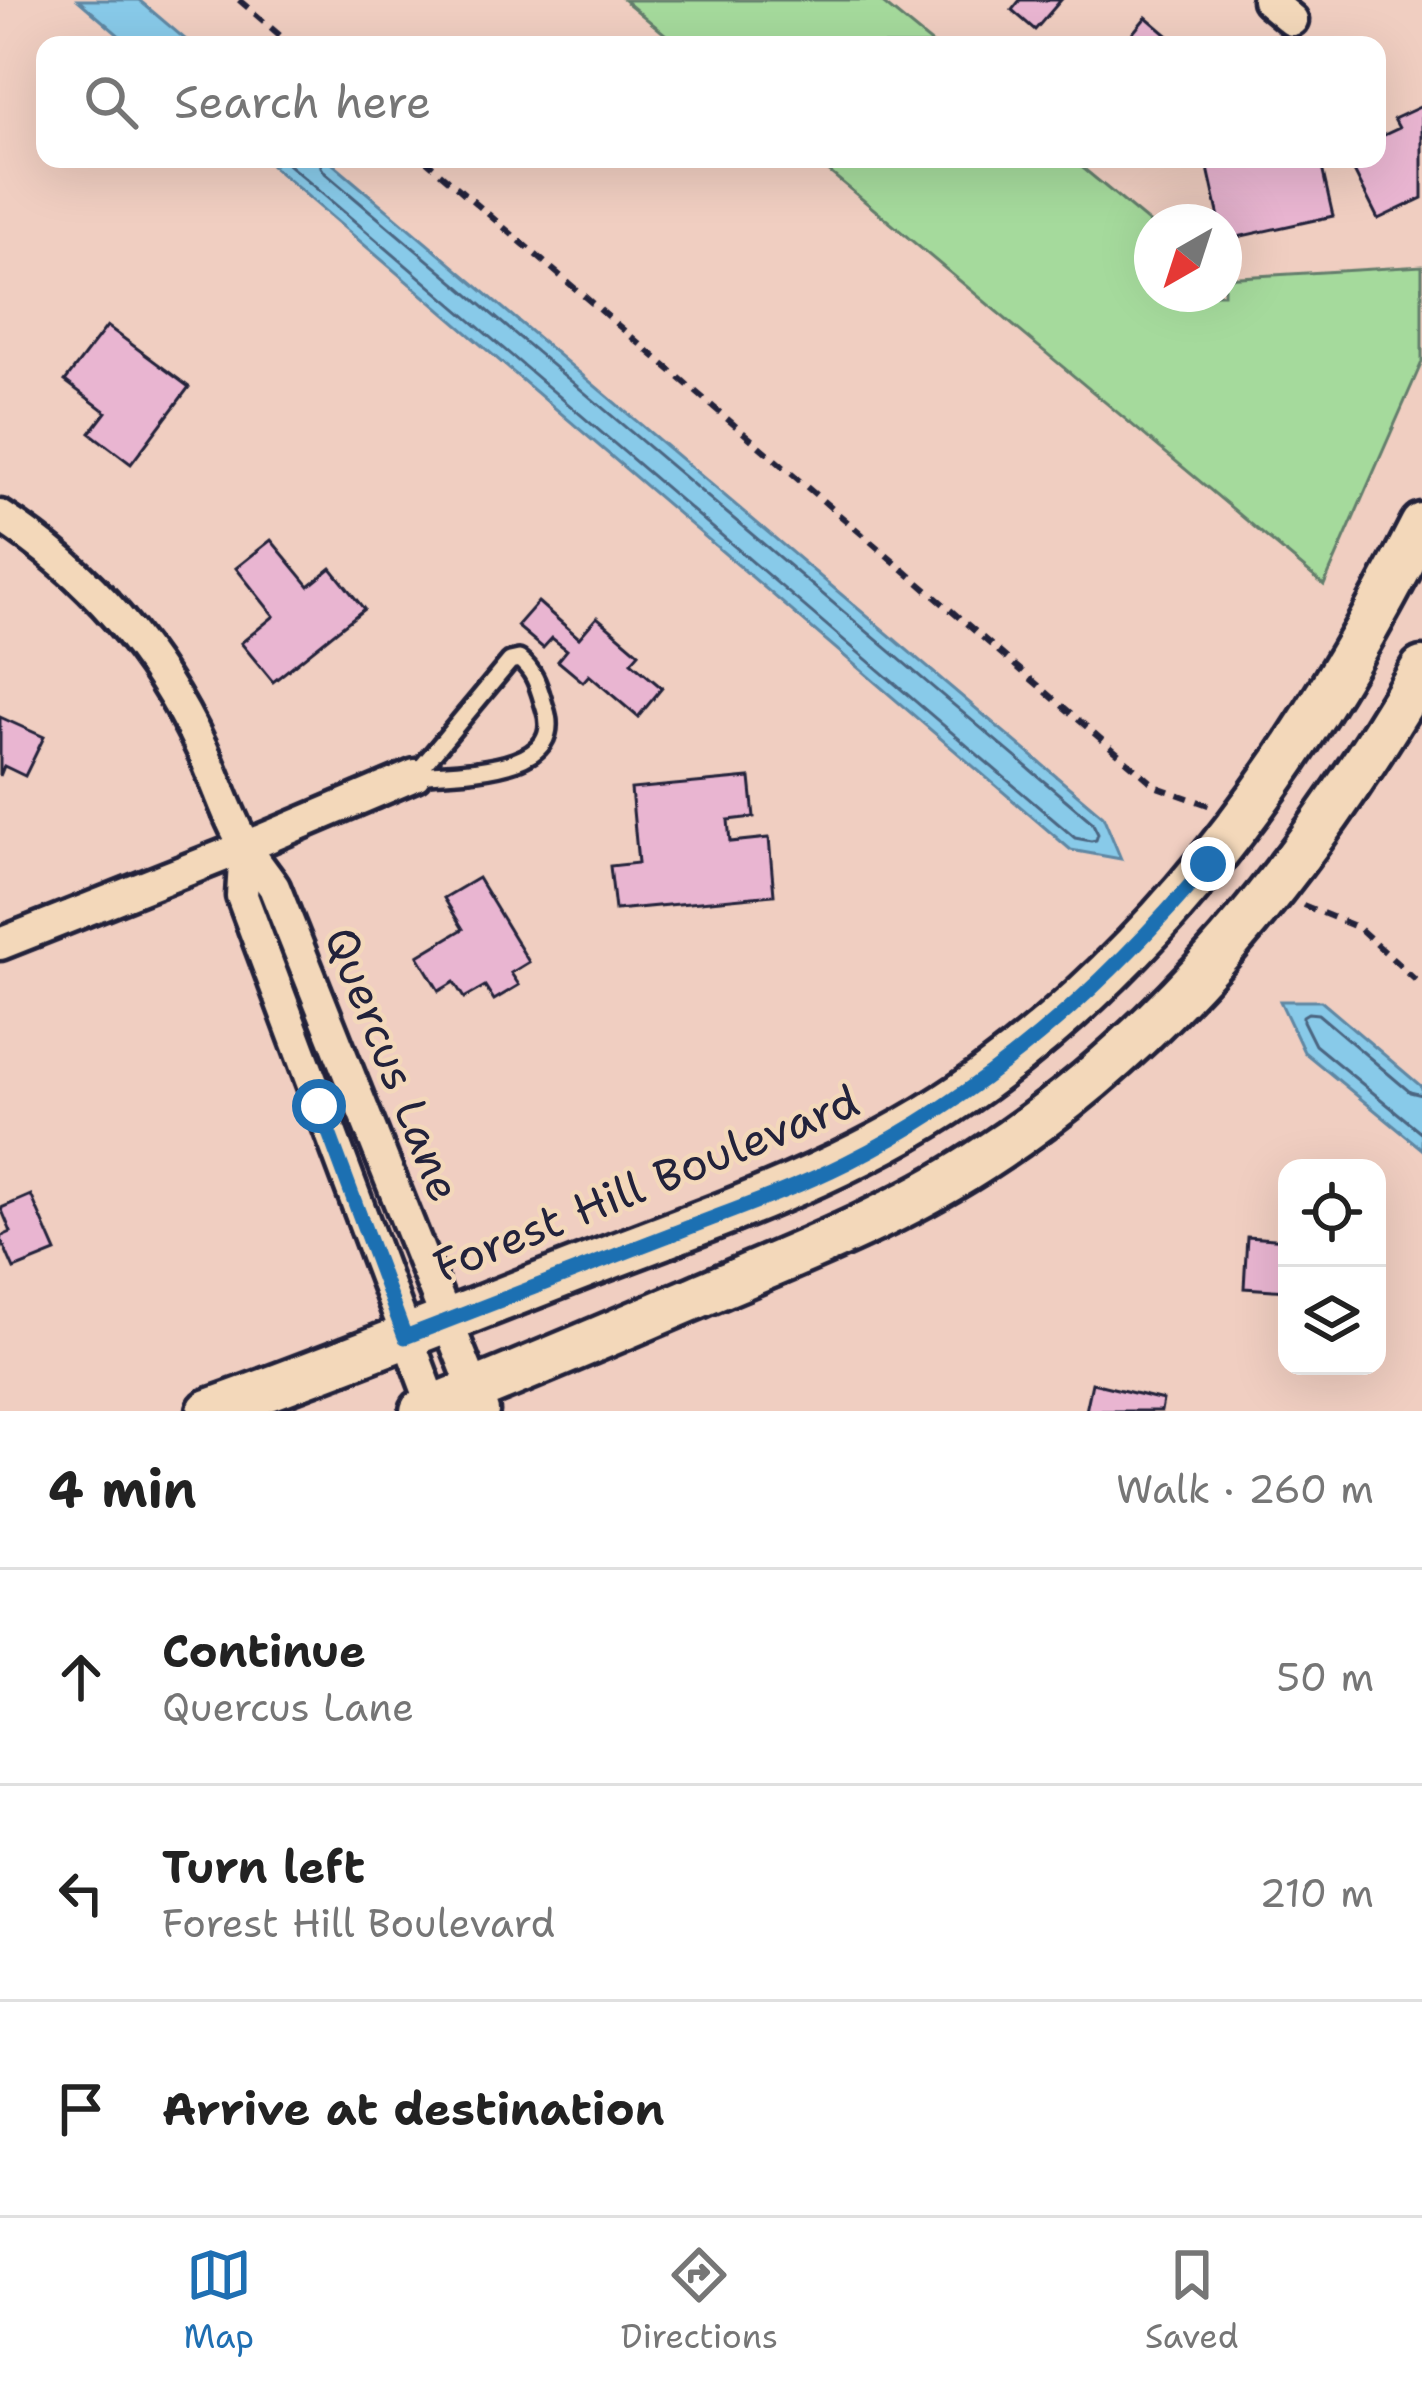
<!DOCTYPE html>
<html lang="en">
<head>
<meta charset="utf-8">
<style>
  body { margin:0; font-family:"Shantell Sans",sans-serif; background:#f6f6f6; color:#222 }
  .controls { position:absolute; right:36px; bottom:36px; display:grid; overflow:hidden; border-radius:24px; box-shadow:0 12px 48px #0002 }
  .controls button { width:108px; height:108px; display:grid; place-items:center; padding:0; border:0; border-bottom:3px solid #e0e0e0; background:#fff; color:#222; font:60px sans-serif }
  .compass { position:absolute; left:1134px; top:204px; width:108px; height:108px; border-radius:50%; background:#fff; box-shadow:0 12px 48px #0002; rotate:219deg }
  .stop { position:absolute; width:36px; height:36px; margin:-27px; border:9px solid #1f6fb2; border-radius:50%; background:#fff }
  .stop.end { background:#1f6fb2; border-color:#fff; box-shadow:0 3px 12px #0008 }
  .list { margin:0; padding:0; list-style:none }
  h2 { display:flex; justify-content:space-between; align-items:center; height:156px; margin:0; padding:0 48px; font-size:51px }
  h2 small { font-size:39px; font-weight:400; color:#767676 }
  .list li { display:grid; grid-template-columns:78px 1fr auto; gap:36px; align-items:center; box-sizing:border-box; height:216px; padding:0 48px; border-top:3px solid #e0e0e0 }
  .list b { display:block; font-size:45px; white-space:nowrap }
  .list p { margin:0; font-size:39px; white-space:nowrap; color:#767676 }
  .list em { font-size:39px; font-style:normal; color:#767676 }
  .icon { flex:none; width:66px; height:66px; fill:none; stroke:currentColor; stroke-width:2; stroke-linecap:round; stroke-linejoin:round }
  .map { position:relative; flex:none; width:1422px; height:1411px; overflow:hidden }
  .search { position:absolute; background:#fff; box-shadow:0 12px 48px #0002; left:36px; right:36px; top:36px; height:132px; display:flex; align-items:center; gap:30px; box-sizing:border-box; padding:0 42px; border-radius:24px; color:#767676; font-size:45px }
  .sheet { height:804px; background:#fff }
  nav { display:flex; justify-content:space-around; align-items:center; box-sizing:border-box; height:168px; border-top:3px solid #e0e0e0; background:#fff; font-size:33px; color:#767676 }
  nav a { display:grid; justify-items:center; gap:6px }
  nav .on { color:#1f6fb2 }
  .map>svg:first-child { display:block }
  .green { fill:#a5da9c; stroke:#647e6c; stroke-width:3 }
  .water { fill:#88cae9; stroke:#5f87a3; stroke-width:3 }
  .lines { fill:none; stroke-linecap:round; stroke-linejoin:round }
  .shore { stroke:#4b6581; stroke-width:3 }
  .building { fill:#e9b5d1; stroke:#22223b; stroke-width:3 }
  .service-casing { stroke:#22223b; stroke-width:24 }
  .minor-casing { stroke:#22223b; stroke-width:39 }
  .secondary-casing { stroke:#22223b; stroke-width:51 }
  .path { stroke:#22223b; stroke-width:6; stroke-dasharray:12 9; stroke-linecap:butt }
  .service { stroke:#f3d8ba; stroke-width:15 }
  .minor { stroke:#f3d8ba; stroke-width:30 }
  .secondary { stroke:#f3d8ba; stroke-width:42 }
  .route { stroke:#1f6fb2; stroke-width:15 }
  .labels { text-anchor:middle; stroke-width:9; stroke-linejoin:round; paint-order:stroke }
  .street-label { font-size:45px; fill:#22223b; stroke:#f3d8ba }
</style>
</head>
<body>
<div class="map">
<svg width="1422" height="1411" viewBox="0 0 1422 1411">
  <rect width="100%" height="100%" fill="#f0cec1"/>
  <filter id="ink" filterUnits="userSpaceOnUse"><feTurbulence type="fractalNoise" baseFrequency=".00833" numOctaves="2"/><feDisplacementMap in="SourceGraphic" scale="24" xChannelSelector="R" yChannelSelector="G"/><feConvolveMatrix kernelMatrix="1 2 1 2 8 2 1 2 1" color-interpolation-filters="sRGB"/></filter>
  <g filter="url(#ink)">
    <!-- green -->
    <g class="green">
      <path d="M624,0H879L934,45H678Z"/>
      <path d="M814,159H1072L1152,225V294H1224V278L1422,266V362L1324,585Z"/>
    </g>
    <!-- water -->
    <g class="water">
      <path d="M78,0H139L192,45H130Z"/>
      <path d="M264,159H327L1103,816L1121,859L1071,850Z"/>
      <path d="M1280,1001H1321L1422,1087V1149L1304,1052Z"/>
    </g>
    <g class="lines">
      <!-- shore -->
      <g class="shore">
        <path d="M282,159L1075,838L1091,841L1096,840L1098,834L1092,822L325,173L321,167L320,159"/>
        <path d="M1422,1095L1410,1092L1318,1014L1308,1013L1303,1016V1021L1315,1045L1422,1133"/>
      </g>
    </g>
    <!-- building -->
    <g class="building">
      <path d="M1020,0H1061L1035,30L1012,10Z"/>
      <path d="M1146,17L1179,45H1123Z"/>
      <path d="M1422,106V198L1378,219L1348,159H1377V126L1382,136L1399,128L1394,119Z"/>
      <path d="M1206,159H1320L1333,216L1224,240V222H1220Z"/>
      <path d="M107,326L189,387L131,464L90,433L106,412L65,381Z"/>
      <path d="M271,540L309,586L331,568L364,609L273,682L241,643L274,616L236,568Z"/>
      <path d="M538,602L579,638L597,617L639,653L631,662L662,688L638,717L589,675L583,682L558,661L567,650L552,638L543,648L517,626Z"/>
      <path d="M0,717L44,737L25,776L4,766L0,776Z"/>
      <path d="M750,778L754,817L728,820L730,842L769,838L774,895L615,910L610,866L638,863L631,789Z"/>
      <path d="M478,878L529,962L511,973L519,985L494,1000L485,986L464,998L454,982L439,991L418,956L463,929L444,898Z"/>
      <path d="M31,1195L56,1252L14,1269L0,1237L11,1232L1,1208Z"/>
      <path d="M1247,1237L1287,1240V1291L1244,1288Z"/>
      <path d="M1092,1383L1163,1400L1161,1411H1086Z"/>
    </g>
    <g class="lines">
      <defs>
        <path id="service" d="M519,659C536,672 539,689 545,708C568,775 455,771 415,775L510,661Z"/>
        <g id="minor">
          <path d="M1268,0L1292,20"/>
          <path d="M0,516C90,574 157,652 202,749C217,781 228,819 247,849C255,862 265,874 274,887L483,1411"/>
          <path d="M245,847L242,896L435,1411"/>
          <path d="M0,944L245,847L415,775"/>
        </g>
        <g id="secondary">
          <path d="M209,1411C337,1365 463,1314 589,1265C725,1213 863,1167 981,1081C1178,937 1313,740 1422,525"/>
          <path d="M422,1411C515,1375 607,1335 699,1296C793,1256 890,1219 977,1163C1167,1042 1308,862 1422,669"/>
        </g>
      </defs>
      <!-- service casing -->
      <use href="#service" class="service-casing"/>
      <!-- minor casing -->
      <use href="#minor" class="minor-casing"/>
      <!-- secondary casing -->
      <use href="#secondary" class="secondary-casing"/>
      <!-- path -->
      <g class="path">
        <path d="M239,0L291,45"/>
        <path d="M424,159L1157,787L1211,806"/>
        <path d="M1303,905L1359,928L1422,986"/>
      </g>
      <!-- service -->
      <use href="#service" class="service"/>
      <!-- minor -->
      <use href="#minor" class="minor"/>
      <!-- secondary -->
      <use href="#secondary" class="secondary"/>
    </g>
  </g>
  <g class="lines" filter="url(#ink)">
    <!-- route -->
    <path class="route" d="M319,1106L405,1337C496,1302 586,1267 677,1232C733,1210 792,1190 846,1163C988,1092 1107,985 1208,864"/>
  </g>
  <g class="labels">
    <!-- street labels -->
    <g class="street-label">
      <text transform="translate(393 1064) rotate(68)" y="16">Quercus Lane</text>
      <text transform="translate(646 1183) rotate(-22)" y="16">Forest Hill Boulevard</text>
    </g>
  </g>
</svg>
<div class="controls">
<button><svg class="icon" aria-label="locate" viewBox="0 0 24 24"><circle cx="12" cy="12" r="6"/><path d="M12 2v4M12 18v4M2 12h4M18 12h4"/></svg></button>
<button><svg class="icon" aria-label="layers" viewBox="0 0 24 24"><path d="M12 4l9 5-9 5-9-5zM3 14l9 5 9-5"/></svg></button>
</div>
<svg class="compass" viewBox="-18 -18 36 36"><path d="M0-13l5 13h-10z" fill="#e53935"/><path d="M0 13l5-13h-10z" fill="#767676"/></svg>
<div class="stop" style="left:319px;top:1106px"></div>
<div class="stop end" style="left:1208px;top:864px"></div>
<div class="search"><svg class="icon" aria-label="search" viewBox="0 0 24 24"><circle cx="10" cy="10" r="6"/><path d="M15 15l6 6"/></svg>Search here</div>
</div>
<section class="sheet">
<h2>4 min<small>Walk · 260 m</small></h2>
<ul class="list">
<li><svg class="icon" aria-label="ahead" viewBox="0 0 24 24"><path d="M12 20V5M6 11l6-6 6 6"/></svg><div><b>Continue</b><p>Quercus Lane</p></div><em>50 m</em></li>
<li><svg class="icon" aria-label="left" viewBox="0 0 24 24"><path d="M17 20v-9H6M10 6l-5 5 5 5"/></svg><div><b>Turn left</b><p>Forest Hill Boulevard</p></div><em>210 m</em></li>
<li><svg class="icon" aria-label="arrive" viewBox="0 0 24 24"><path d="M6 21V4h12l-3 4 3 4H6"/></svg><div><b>Arrive at destination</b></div></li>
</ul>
</section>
<nav>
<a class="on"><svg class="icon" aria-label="map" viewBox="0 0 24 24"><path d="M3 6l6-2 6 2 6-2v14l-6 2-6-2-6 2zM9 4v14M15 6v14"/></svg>Map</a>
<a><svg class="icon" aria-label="directions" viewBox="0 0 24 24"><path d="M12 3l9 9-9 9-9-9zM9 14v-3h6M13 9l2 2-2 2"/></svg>Directions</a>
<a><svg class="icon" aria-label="saved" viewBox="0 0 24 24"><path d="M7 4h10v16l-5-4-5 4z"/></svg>Saved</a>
</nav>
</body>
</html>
